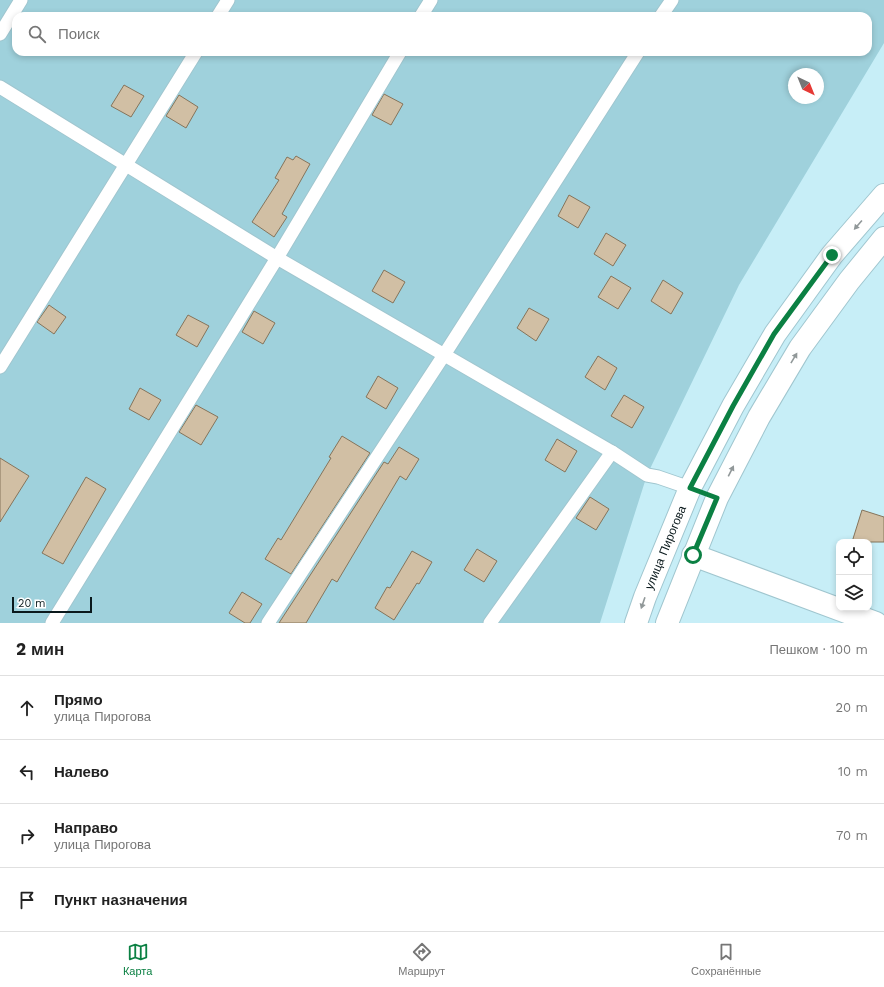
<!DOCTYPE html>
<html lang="ru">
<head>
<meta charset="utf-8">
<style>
  body { margin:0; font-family:"Work Sans",sans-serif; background:#f2f2f2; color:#222 }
  .controls { position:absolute; right:12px; bottom:12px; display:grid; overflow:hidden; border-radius:8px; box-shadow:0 2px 6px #0003 }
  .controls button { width:36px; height:36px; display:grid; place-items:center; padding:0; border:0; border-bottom:1px solid #e0e0e0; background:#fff; color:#222; font:20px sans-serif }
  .compass { position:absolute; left:788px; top:68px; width:36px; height:36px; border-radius:50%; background:#fff; box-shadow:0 2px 6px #0003; rotate:137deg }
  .scale { position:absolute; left:12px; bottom:10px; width:80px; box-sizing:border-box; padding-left:4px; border:2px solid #0a191c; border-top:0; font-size:11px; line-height:14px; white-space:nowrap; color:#0a191c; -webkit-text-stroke:3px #fff; paint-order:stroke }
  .stop { position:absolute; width:12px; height:12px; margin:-9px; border:3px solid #0b8043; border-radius:50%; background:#fff }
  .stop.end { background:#0b8043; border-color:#fff; box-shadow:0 1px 4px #0008 }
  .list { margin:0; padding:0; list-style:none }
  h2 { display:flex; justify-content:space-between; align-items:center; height:52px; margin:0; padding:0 16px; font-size:17px }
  h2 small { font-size:13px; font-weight:400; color:#767676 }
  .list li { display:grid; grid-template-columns:26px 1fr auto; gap:12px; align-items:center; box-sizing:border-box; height:64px; padding:0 16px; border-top:1px solid #e0e0e0 }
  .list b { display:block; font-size:15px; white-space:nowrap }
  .list p { margin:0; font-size:13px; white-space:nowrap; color:#767676 }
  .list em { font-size:13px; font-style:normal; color:#767676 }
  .icon { flex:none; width:22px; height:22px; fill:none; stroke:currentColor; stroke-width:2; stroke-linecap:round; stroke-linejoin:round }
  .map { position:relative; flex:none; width:884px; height:623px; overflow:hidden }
  .search { position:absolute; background:#fff; box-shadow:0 2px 6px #0003; left:12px; right:12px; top:12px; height:44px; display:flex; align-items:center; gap:10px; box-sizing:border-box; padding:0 14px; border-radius:12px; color:#767676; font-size:15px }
  .sheet { height:308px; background:#fff }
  nav { display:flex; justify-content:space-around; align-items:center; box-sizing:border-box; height:56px; border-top:1px solid #e0e0e0; background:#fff; font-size:11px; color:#767676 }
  nav a { display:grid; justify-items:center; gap:2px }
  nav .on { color:#0b8043 }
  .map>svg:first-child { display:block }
  .garden { fill:#9fd1dc; fill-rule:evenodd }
  .building { fill:#d1bfa4; stroke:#85745b }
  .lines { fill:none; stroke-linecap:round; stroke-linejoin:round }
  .service-casing { stroke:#a0c6cf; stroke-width:15 }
  .minor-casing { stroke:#a0c6cf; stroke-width:24 }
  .secondary-casing { stroke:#a0c6cf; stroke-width:24 }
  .service { stroke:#fff; stroke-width:13 }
  .minor { stroke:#fff; stroke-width:22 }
  .secondary { stroke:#fff; stroke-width:22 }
  .oneway { fill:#919899 }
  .route { stroke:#0b8043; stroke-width:5 }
  .labels { text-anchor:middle; stroke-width:3.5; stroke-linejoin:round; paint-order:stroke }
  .street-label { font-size:12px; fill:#0a191c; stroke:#fff }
</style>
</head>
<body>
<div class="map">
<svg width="884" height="623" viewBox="0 0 884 623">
  <rect width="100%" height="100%" fill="#c7eef7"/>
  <!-- garden -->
  <path class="garden" d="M0,0H884V43L739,285L647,475L600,623H0ZM16,16H868V52H16ZM794,74H818V98H794Z"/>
  <!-- building -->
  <g class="building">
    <path d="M124,85L144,96L131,117L111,106Z"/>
    <path d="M384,94L403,104L391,125L372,115Z"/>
    <path d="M179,95L198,107L186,128L166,116Z"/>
    <path d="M296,156L310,164L282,214L287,217L274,237L252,222L279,180L275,178L287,157L293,160Z"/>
    <path d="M569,195L590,207L578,228L558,216Z"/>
    <path d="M606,233L626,245L613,266L594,254Z"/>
    <path d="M384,270L405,282L393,303L372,291Z"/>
    <path d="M611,276L631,288L618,309L598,297Z"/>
    <path d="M663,280L683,293L671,314L651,301Z"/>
    <path d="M49,305L66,317L54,334L37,322Z"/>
    <path d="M529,308L549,319L536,341L517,328Z"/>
    <path d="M254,311L275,323L263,344L242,332Z"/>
    <path d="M188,315L209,326L197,347L176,335Z"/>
    <path d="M598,356L617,368L605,390L585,377Z"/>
    <path d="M378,376L398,388L386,409L366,397Z"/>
    <path d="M140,388L161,400L149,420L129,409Z"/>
    <path d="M624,395L644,407L632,428L611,416Z"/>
    <path d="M196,405L218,417L201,445L179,432Z"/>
    <path d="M342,436L370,453L291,574L265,559L278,538L281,540L331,458L329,457Z"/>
    <path d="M557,439L577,451L565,472L545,460Z"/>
    <path d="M399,447L419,459L406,480L400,476L337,582L332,579L306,623H279L384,462L388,464Z"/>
    <path d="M0,458L29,476L0,522Z"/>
    <path d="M86,477L106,489L63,564L42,553Z"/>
    <path d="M590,497L609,509L596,530L576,518Z"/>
    <path d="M862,510L884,517V542H852Z"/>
    <path d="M477,549L497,561L484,582L464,570Z"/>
    <path d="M412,551L432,562L419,584L417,583L394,620L375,608L387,587L390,588Z"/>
    <path d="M242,592L262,604L250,623H245L229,613Z"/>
  </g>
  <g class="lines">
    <defs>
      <g id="service">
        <path d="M218,16L228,0"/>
        <path d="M421,16L431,0"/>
        <path d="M661,16L672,0"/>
        <path d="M0,34L21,0"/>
        <path d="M0,87L277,258L612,452L647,475L658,477L690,488"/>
        <path d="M0,367L196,52"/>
        <path d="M52,623L277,258L400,52"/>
        <path d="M268,623L444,355L638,52"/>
        <path d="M490,623L612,452"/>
      </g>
      <path id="minor" d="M693,555L876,623"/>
      <g id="secondary">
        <path id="s1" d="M636,623L645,597L690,488L733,406L775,334L832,255L884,195"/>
        <path d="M667,623L717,498L759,417L800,348L849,281L884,238"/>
      </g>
    </defs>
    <!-- service casing -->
    <use href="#service" class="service-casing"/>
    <!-- minor casing -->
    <use href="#minor" class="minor-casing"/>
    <!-- secondary casing -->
    <use href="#secondary" class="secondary-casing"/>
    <!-- service -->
    <use href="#service" class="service"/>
    <!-- minor -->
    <use href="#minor" class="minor"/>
    <!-- secondary -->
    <use href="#secondary" class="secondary"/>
  </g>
  <!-- one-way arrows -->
  <defs><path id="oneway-solid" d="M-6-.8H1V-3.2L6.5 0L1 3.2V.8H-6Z"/></defs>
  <g class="oneway">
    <use href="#oneway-solid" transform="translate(858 225) rotate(131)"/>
    <use href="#oneway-solid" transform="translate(794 358) rotate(-59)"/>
    <use href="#oneway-solid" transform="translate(731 471) rotate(-63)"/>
    <use href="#oneway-solid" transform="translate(643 603) rotate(109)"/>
  </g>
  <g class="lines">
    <!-- route -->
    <path class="route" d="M693,555L717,498L690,488L733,406L774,334L832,255"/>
  </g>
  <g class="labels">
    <!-- street labels -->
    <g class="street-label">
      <text dy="4" stroke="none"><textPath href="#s1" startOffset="81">улица Пирогова</textPath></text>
    </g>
  </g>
</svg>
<div class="controls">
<button><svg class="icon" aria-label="locate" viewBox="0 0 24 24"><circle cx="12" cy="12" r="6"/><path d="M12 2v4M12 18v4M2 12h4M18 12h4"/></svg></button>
<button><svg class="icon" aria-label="layers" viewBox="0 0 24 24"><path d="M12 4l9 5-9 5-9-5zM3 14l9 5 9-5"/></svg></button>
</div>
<svg class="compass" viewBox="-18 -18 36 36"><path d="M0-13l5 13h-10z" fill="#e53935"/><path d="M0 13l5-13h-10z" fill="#767676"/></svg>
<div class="scale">20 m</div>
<div class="stop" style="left:693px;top:555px"></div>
<div class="stop end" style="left:832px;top:255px"></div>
<div class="search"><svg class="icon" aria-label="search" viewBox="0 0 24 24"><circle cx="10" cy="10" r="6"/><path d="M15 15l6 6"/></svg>Поиск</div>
</div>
<section class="sheet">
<h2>2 мин<small>Пешком · 100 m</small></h2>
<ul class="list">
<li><svg class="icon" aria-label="ahead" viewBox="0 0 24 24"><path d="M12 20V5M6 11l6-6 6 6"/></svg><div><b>Прямо</b><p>улица Пирогова</p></div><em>20 m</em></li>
<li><svg class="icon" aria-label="left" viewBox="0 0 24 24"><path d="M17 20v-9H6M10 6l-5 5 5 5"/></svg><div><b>Налево</b></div><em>10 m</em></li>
<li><svg class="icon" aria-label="right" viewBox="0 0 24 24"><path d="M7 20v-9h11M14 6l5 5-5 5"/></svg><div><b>Направо</b><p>улица Пирогова</p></div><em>70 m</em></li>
<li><svg class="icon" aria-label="arrive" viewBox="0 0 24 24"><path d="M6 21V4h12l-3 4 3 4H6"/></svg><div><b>Пункт назначения</b></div></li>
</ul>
</section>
<nav>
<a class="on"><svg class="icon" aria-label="map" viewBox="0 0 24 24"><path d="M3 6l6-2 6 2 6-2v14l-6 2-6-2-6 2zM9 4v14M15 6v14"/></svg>Карта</a>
<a><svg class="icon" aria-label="directions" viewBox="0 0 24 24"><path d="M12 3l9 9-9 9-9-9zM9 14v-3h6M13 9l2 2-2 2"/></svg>Маршрут</a>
<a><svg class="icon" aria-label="saved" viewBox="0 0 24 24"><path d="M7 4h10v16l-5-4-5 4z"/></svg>Сохранённые</a>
</nav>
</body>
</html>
